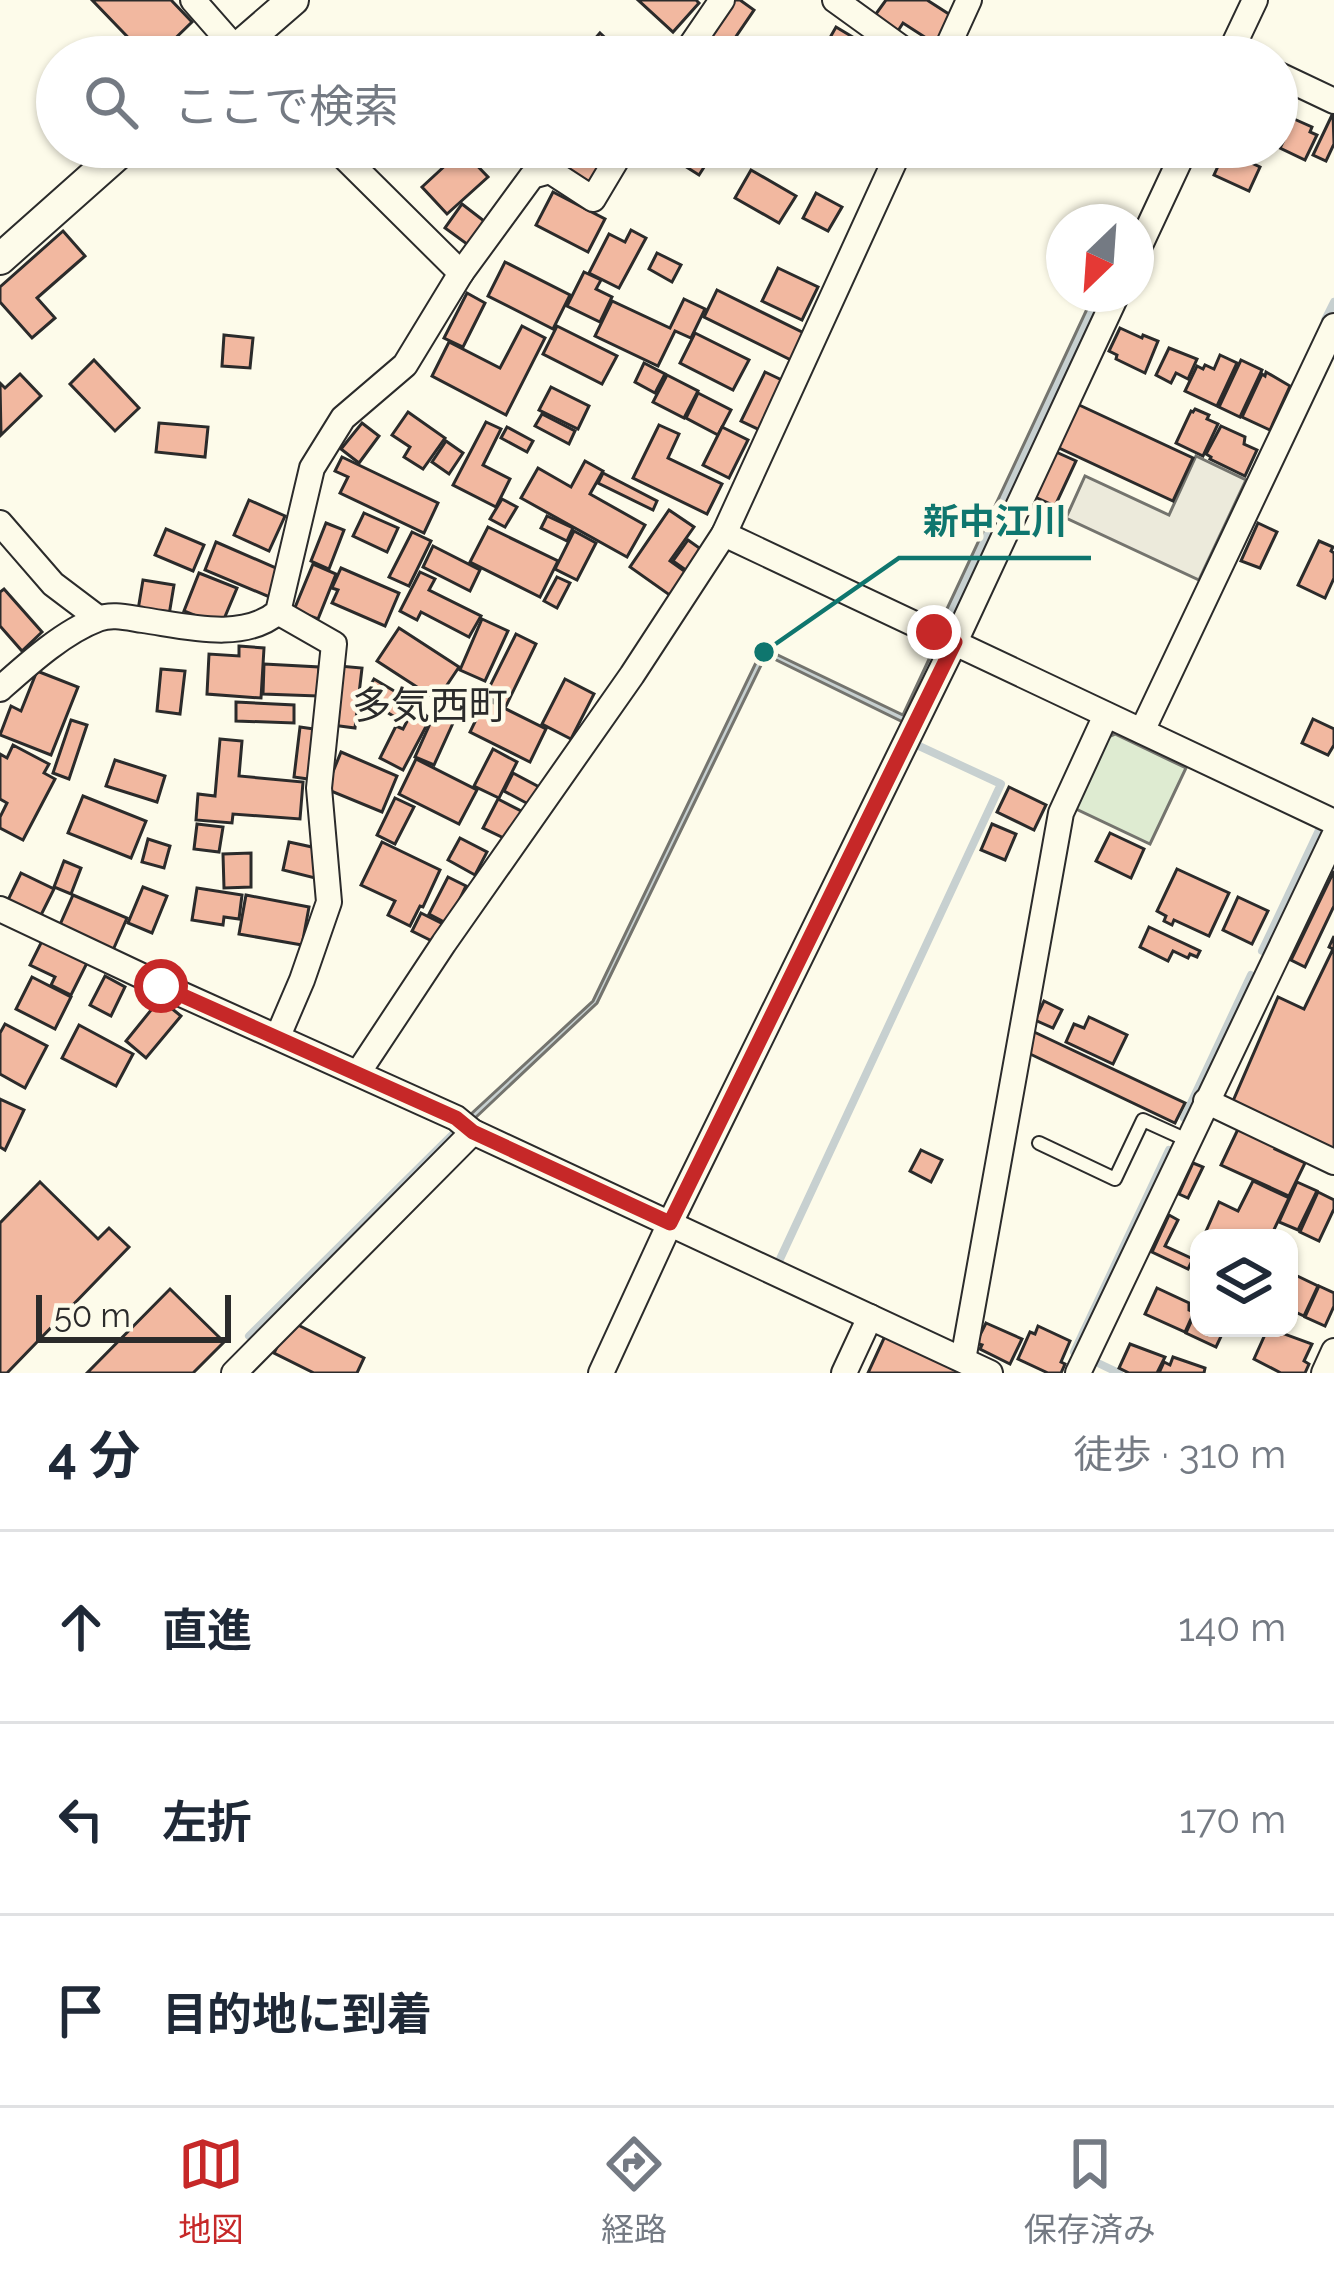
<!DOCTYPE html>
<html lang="ja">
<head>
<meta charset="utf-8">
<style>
  body { margin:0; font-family:Raleway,"Noto Sans JP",sans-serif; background:#f2f2f3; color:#1f2937 }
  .controls { position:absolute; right:36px; bottom:36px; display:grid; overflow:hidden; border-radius:24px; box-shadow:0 3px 9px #0004 }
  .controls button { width:108px; height:108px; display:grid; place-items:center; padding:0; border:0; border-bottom:3px solid #e0e1e3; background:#fff; color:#1f2937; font:60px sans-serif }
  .compass { position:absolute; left:1046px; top:204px; width:108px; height:108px; border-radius:50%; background:#fff; box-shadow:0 3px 9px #0004; rotate:205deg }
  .scale { position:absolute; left:36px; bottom:30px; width:195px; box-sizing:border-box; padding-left:12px; border:6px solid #2b2b2b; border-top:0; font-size:33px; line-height:42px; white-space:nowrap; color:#2b2b2b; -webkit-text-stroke:9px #fdfbea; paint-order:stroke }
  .stop { position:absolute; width:36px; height:36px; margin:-27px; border:9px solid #c62828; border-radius:50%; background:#fff }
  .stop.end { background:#c62828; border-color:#fff; box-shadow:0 3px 12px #0008 }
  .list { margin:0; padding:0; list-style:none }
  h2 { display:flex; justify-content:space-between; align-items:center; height:156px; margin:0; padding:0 48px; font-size:51px }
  h2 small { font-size:39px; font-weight:400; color:#747a83 }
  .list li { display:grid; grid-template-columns:78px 1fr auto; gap:36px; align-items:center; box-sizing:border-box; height:192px; padding:0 48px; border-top:3px solid #e0e1e3 }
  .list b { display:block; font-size:45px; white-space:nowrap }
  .list em { font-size:39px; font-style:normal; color:#747a83 }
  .icon { flex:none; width:66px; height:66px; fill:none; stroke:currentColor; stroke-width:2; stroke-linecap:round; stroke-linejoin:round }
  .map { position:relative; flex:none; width:1334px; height:1373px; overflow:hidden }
  .search { position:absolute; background:#fff; box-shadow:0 3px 9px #0004; left:36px; right:36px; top:36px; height:132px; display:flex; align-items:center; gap:30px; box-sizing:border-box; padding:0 42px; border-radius:66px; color:#747a83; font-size:45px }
  .sheet { height:732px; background:#fff }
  nav { display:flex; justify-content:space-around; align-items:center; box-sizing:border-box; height:168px; border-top:3px solid #e0e1e3; background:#fff; font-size:33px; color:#747a83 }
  nav a { display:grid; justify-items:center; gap:6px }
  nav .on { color:#c62828 }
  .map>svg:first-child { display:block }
  .green { fill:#deebd1; stroke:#74746e; stroke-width:3 }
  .parking { fill:#eceadb; stroke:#74746e; stroke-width:3 }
  .water { fill:#c7d0d0; stroke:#74746e; stroke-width:3 }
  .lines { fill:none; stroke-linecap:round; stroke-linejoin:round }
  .stream { stroke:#c7d0d0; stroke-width:8 }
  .building { fill:#f2b8a0; stroke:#2b2b2b; stroke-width:3 }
  .service-casing { stroke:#2b2b2b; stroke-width:16 }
  .minor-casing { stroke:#2b2b2b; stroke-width:28 }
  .tertiary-casing { stroke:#2b2b2b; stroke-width:34 }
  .service { stroke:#fdfbea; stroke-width:12 }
  .minor { stroke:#fdfbea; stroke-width:24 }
  .tertiary { stroke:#fdfbea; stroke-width:30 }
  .route { stroke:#c62828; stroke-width:15 }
  .labels { text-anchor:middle; stroke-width:9; stroke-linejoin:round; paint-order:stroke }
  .quarter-label { font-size:39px; fill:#2b2b2b; stroke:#fdfbea }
  .leader { fill:none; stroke:#0f766e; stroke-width:4.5 }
  .callout-dot { fill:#0f766e; stroke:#fdfbea; stroke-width:4.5 }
  .callout-label { font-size:36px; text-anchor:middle; font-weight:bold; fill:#0f766e; stroke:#fdfbea; stroke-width:9; stroke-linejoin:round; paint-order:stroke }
</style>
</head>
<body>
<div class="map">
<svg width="1334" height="1373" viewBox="0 0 1334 1373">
  <rect width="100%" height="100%" fill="#fdfbea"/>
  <!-- green -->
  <path class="green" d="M1115,734L1186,768L1150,844L1074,808L1108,737Z"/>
  <!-- parking -->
  <path class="parking" d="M1196,456L1246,480L1199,580L1066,518L1085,476L1169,515Z"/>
  <!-- water -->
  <path class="water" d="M1094,294H1108L907,724L766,655L597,1003L474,1119L470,1115L593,1001L763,648L903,715L931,655V643Z"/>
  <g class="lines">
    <!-- stream -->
    <g class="stream">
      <path d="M970,55L973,57"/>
      <path d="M1325,320L1334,302"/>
      <path d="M1262,951L1321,826L1317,824"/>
      <path d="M1184,1118L1251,975"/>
      <path d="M780,1259L1001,784L919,746"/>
      <path d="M249,1336L452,1135"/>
      <path d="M1074,1352L1169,1150"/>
      <path d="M1100,1364L1119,1373"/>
    </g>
  </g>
  <!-- building -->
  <g class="building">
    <path d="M92,0H171L192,22L156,57H147Z"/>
    <path d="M638,0H696L699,3L673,32Z"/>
    <path d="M730,0H740L754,10L722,57H690Z"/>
    <path d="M886,0H927L955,18L937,45L903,23L896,34L873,18Z"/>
    <path d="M836,27L881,54L879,57H819Z"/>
    <path d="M600,33L626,57H579Z"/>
    <path d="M1333,113L1334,144L1326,161L1313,155Z"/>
    <path d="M1294,119L1312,127L1310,132L1317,135L1305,160L1280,148Z"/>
    <path d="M578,147L609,163L594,191L563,173Z"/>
    <path d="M663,147H717L699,175L661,151Z"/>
    <path d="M462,150L488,177L447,214L422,187Z"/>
    <path d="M1225,151L1260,167L1249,191L1214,175Z"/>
    <path d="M751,170L796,196L779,223L735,198Z"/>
    <path d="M553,192L605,219L588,252L536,225Z"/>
    <path d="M816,193L842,207L828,231L803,218Z"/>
    <path d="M462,204L488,224L471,247L445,228Z"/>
    <path d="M631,230L646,238L619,288L589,273L609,234L625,242Z"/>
    <path d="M63,231L85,256L37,298L55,318L32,338L0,302V287Z"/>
    <path d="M657,253L681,265L672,282L649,269Z"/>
    <path d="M505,262L570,295L553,329L488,296Z"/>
    <path d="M778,268L818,287L802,320L762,301Z"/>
    <path d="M584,272L601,280L596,289L612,297L600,322L567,306Z"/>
    <path d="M717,290L810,336L797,363L704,317Z"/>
    <path d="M467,293L485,303L463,347L444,338Z"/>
    <path d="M684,299L705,309L691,338L675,331L658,366L595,336L612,301L670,328Z"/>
    <path d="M522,326L545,338L506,415L432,376L449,342L500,368Z"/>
    <path d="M557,326L617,356L602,384L543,354Z"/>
    <path d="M1120,328L1142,338L1143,335L1158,341L1145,373L1116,359L1117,355L1109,351Z"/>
    <path d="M695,333L749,360L733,390L680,363Z"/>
    <path d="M224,335L253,338L250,368L222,366Z"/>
    <path d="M1169,348L1197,359L1188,379L1176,373L1171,383L1156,375Z"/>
    <path d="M1220,355L1237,363L1217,406L1185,391L1197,366L1203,369L1205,365L1214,369Z"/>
    <path d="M94,360L139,408L115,431L70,384Z"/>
    <path d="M1241,360L1262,370L1240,417L1219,407Z"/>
    <path d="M644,363L665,374L655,393L635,382Z"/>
    <path d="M765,372L788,383L764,432L741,421Z"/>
    <path d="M1266,372L1290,386L1270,430L1242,417L1262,374L1265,376Z"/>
    <path d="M20,374L41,396L1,435L0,383L5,388Z"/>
    <path d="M667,375L698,391L684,418L653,402Z"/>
    <path d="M551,387L589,406L578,429L539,410Z"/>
    <path d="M698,393L731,410L718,435L686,418Z"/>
    <path d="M1077,404L1193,458L1173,501L1057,447Z"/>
    <path d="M1195,409L1209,415L1207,419L1218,424L1203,456L1176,443L1191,411L1193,412Z"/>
    <path d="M408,412L445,438L423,469L404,457L410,447L392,435Z"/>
    <path d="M542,414L575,431L569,444L535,426Z"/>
    <path d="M486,422L501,429L483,465L510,479L496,507L453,485Z"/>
    <path d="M159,423L208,427L205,457L156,452Z"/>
    <path d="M362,423L379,436L359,463L341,449Z"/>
    <path d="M659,425L679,434L668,458L722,484L707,514L633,478Z"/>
    <path d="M1221,426L1245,437L1244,444L1257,450L1245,476L1210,459L1211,457L1206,454Z"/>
    <path d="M507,427L533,441L527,452L501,438Z"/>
    <path d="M722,427L748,440L729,478L703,465Z"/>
    <path d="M446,441L463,453L449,474L432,462Z"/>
    <path d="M1056,452L1076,461L1055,506L1035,497Z"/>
    <path d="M342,457L438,503L424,533L340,493L348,477L335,471Z"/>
    <path d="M585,461L603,471L590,494L645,525L627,557L521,498L538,468L571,487Z"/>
    <path d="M603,473L657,501L653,510L598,483Z"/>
    <path d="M502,499L517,507L505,527L490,519Z"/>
    <path d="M249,500L285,516L269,551L234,535Z"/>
    <path d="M669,510L694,527L670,561L687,573L671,596L630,567Z"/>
    <path d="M364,513L398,528L387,552L353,536Z"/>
    <path d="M547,516L573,528L567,541L541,528Z"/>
    <path d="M326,523L344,530L329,569L311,561Z"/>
    <path d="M1258,523L1277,532L1260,568L1241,561Z"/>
    <path d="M488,527L558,561L540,597L470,562Z"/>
    <path d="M166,529L204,545L193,571L155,555Z"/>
    <path d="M574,531L596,543L577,580L555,569Z"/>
    <path d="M412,532L431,541L409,586L389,577Z"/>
    <path d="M688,540L705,552L690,573L673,561Z"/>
    <path d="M1319,541L1333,547L1331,551L1334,553V578L1325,598L1298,585Z"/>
    <path d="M216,542L283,571L272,598L205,570Z"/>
    <path d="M433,546L480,570L470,591L423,567Z"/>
    <path d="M313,564L336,574L318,619L294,610Z"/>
    <path d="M341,568L399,593L385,626L332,603L338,590L332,588Z"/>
    <path d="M420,572L435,579L429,590L481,616L469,637L421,612L417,620L400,611Z"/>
    <path d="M199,573L237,588L221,626L184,611Z"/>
    <path d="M557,577L570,583L557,608L544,601Z"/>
    <path d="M143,580L174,585L169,615L138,610Z"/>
    <path d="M4,589L42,632L22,651L0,626V592Z"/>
    <path d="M482,619L508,631L485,681L460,670Z"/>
    <path d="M399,628L459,667L437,700L377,661Z"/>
    <path d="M516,634L536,644L506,706L485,696Z"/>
    <path d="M239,646L264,648L261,698L207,694L209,654L239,656Z"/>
    <path d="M264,664L319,667L318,696L263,694Z"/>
    <path d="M339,666L362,668L355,728L332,725Z"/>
    <path d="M161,669L185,671L180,714L157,711Z"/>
    <path d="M37,671L78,687L51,755L0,735L11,706L21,711Z"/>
    <path d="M374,679L411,701L400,720L363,698Z"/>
    <path d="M565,679L594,694L571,739L542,724Z"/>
    <path d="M486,699L546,729L530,762L470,732Z"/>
    <path d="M236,702L294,705V723L236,721Z"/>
    <path d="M414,708L431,717L403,770L380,758L396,726L403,729Z"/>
    <path d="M434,715L453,723L434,765L415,757Z"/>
    <path d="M1313,719L1334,729V745L1328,755L1302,743Z"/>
    <path d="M71,720L87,725L69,779L53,773Z"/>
    <path d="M300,727L321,730L315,780L294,777Z"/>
    <path d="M220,739L242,741L239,776L303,782L300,819L233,814L232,823L196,820L198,794L215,796Z"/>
    <path d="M13,745L49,764L44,773L55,779L23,840L0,828V817L7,803L0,799V754L7,758Z"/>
    <path d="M493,749L517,762L499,798L474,786Z"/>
    <path d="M341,752L397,776L382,812L326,789Z"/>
    <path d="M416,759L477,790L459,824L399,794Z"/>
    <path d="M115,760L165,776L157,802L106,786Z"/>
    <path d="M513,773L541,788L532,806L504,791Z"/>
    <path d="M1009,787L1046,805L1034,830L997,812Z"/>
    <path d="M83,796L146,821L131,858L68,833Z"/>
    <path d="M395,798L414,807L395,844L377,835Z"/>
    <path d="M498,799L523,812L508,840L483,828Z"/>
    <path d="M197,824L223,827L219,852L194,849Z"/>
    <path d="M992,824L1016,834L1005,860L981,850Z"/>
    <path d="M1110,833L1144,849L1131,878L1096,861Z"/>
    <path d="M460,838L487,852L475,875L448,860Z"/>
    <path d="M148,839L170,846L164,868L142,862Z"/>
    <path d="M289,842L321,849L315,878L283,870Z"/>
    <path d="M382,842L440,870L423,907L420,906L410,926L388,915L395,901L361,885Z"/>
    <path d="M251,853V887L224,888L223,854Z"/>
    <path d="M64,861L81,868L71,894L54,887Z"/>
    <path d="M1177,869L1229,893L1209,936L1174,920L1172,925L1164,921L1166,916L1157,911Z"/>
    <path d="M1334,871V906L1305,967L1291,960Z"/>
    <path d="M21,873L54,889L41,915L8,900Z"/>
    <path d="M448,877L466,886L448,924L429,914Z"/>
    <path d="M143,887L167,896L152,933L128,923Z"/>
    <path d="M197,888L242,895L239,919L224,917L223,925L192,920Z"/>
    <path d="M73,895L127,918L113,950L59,927Z"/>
    <path d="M246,895L309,907L302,945L239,934Z"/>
    <path d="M1238,897L1268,911L1252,944L1223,930Z"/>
    <path d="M421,913L445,925L436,943L412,931Z"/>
    <path d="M1149,927L1200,951L1197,957L1190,954L1188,958L1173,951L1168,961L1140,947Z"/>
    <path d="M1334,936V1150L1233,1101L1278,997L1304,1009L1333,949L1329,947Z"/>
    <path d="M42,941L87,963L71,995L51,985L55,977L30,965Z"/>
    <path d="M105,976L125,987L111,1016L90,1005Z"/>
    <path d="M32,977L71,997L55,1029L16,1009Z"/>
    <path d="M160,999L181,1016L146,1058L126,1041Z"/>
    <path d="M1044,1001L1062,1010L1053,1028L1035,1020Z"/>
    <path d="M1089,1017L1127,1035L1113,1064L1066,1042L1074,1024L1084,1028Z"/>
    <path d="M5,1024L47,1046L25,1088L0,1074V1033Z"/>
    <path d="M79,1025L133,1054L116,1086L62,1058Z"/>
    <path d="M1032,1031L1185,1103L1175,1123L1028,1053Z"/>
    <path d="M0,1099L24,1110L5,1150L0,1147Z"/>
    <path d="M1239,1127L1277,1145L1275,1149L1305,1163L1289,1196L1221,1165Z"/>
    <path d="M921,1150L942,1160L931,1182L910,1171Z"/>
    <path d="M1193,1163L1203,1167L1188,1198L1179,1194Z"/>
    <path d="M1253,1181L1289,1198L1270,1238H1203L1219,1202L1238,1211Z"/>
    <path d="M40,1182L98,1239L109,1228L129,1247L7,1373H0V1223Z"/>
    <path d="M1297,1182L1317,1191L1298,1230L1279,1222Z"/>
    <path d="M1318,1192L1334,1200V1209L1319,1241L1300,1232Z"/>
    <path d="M1169,1215L1178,1220L1165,1246L1193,1259L1188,1269L1152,1252Z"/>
    <path d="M1289,1272L1318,1286L1304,1316L1289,1309Z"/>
    <path d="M1319,1286L1334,1293V1306L1325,1326L1305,1317Z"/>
    <path d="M1157,1288L1189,1303V1310L1194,1312L1185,1332L1145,1314Z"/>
    <path d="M170,1289L224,1342L193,1373H87Z"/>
    <path d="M1199,1304V1328H1225L1216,1347L1186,1333Z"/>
    <path d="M290,1321L364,1358L357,1373H314L274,1353Z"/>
    <path d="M986,1323L1022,1339L1010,1364L980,1349L982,1345L976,1343Z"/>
    <path d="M1038,1326L1070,1341L1061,1362L1065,1364L1061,1373H1048L1018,1359L1030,1332L1035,1334Z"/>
    <path d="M1268,1328L1312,1344L1304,1361L1309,1364L1305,1373H1281L1254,1359Z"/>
    <path d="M885,1336L962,1373H868Z"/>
    <path d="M1130,1344L1165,1357L1157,1373H1129L1119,1368Z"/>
    <path d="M1173,1357L1205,1368L1204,1373H1159L1164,1362L1170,1365Z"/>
  </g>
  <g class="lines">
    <defs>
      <path id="service" d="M1039,1143L1115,1179L1143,1120L1187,1140"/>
      <g id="minor">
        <path d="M193,0L243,57"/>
        <path d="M835,0L914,57"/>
        <path d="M683,57L722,0"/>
        <path d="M943,57L969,0"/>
        <path d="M1228,57L1255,0"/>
        <path d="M1277,74L1334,101"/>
        <path d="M334,147L461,273"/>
        <path d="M1136,254L1186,147"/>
        <path d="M0,523L53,584L98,618"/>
        <path d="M724,534L1334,822"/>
        <path d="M278,612L334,644L319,788L329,902L302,980L278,1036"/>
        <path d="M0,689C27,665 63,632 98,619C112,613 129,618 143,620C185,626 243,642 278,612L312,468L343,418L405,365L461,273L532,176L550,171L593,199L624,147"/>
        <path d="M1142,731L1334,326"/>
        <path d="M0,909L161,985L456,1118L473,1132L990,1373"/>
        <path d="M358,1073L444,943L632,675L724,534L901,147"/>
        <path d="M1206,1101L1334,1162"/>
        <path d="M963,1360L1061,813L1106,715"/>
        <path d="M234,1373L473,1132"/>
        <path d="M601,1373L670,1223L955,642L1117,294"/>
        <path d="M844,1373L870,1317"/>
        <path d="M1078,1373L1334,836"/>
        <path d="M1324,1373L1334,1351"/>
      </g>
      <g id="tertiary">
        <path d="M227,57L293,0"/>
        <path d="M0,259L126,147"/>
      </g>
    </defs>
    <!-- service casing -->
    <use href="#service" class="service-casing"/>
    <!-- minor casing -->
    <use href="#minor" class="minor-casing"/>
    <!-- tertiary casing -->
    <use href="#tertiary" class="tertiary-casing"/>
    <!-- service -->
    <use href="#service" class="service"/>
    <!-- minor -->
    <use href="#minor" class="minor"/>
    <!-- tertiary -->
    <use href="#tertiary" class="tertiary"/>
  </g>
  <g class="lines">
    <!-- route -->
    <path class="route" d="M161,986L456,1118L473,1132L670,1223L955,642L934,632"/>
  </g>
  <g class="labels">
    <!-- quarter labels -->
    <g class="quarter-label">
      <text x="430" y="719">多気西町</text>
    </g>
  </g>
  <!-- callouts -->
  <path class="leader" d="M764 652L899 558H1091"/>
  <circle class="callout-dot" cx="764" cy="652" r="12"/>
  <g class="callout-label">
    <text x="995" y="534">新中江川</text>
  </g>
</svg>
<div class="controls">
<button><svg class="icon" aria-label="layers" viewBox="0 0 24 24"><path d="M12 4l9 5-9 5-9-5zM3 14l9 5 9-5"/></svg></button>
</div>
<svg class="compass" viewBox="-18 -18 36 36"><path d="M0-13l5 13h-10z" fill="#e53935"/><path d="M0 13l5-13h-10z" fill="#747a83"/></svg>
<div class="scale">50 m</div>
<div class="stop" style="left:161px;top:986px"></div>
<div class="stop end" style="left:934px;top:632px"></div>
<div class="search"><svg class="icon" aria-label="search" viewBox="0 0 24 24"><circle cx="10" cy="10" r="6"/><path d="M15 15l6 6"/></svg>ここで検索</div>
</div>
<section class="sheet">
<h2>4 分<small>徒歩 · 310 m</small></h2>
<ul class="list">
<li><svg class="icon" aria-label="ahead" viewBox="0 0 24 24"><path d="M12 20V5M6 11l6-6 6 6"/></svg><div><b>直進</b></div><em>140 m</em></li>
<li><svg class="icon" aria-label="left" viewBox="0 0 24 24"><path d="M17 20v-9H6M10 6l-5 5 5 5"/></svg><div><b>左折</b></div><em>170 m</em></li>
<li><svg class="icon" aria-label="arrive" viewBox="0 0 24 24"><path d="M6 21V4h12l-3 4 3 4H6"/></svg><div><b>目的地に到着</b></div></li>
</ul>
</section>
<nav>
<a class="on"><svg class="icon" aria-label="map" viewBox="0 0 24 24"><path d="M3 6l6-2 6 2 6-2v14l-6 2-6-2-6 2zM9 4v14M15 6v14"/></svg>地図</a>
<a><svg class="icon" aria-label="directions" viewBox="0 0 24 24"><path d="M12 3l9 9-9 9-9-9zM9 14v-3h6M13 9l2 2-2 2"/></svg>経路</a>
<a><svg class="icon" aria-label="saved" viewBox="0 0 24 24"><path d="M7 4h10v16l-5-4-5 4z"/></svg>保存済み</a>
</nav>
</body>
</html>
